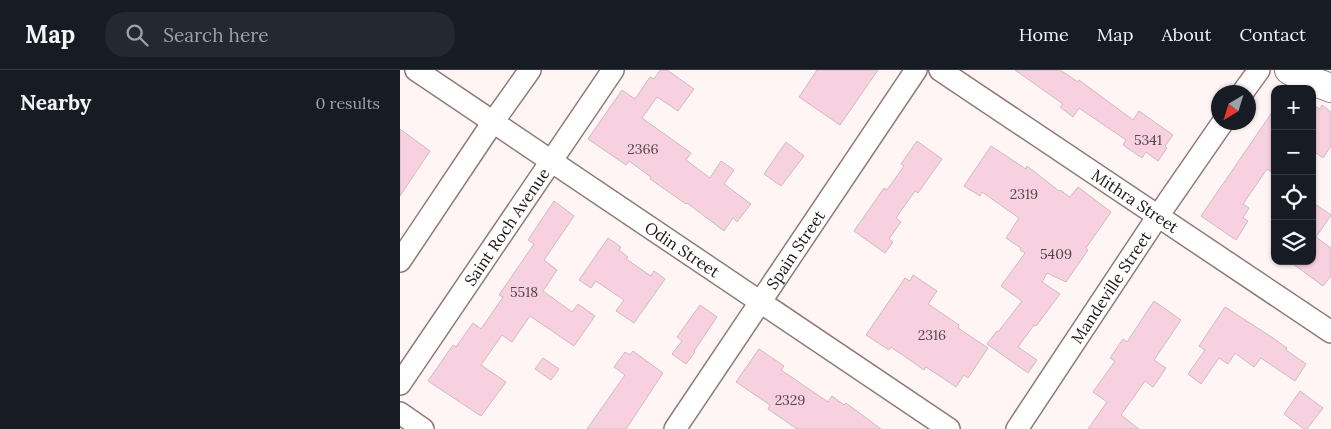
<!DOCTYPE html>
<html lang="en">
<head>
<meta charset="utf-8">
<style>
  body { margin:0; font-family:Lora,serif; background:#242831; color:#f1f3f6 }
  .controls { position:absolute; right:15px; top:15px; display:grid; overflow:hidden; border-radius:10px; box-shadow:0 1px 4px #0004 }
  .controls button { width:45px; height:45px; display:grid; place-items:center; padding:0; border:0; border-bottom:1px solid #363941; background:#171b24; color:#f1f3f6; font:25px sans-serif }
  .compass { position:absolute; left:811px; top:15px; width:45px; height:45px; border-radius:50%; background:#171b24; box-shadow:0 1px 4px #0004; rotate:218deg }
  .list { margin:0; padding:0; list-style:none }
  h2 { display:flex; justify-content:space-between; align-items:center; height:65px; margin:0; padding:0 20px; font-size:21px }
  h2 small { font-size:16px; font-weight:400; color:#9ea1a6 }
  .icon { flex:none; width:28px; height:28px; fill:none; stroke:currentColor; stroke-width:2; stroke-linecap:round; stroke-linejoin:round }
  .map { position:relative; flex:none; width:931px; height:359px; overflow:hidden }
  header { display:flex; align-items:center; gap:30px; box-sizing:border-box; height:70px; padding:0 25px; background:#171b24; border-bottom:1px solid #363941 }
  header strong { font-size:24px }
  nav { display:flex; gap:28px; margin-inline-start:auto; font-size:18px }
  .search { width:350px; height:45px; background:#242831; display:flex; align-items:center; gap:12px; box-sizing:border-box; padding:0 18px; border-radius:20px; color:#9ea1a6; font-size:19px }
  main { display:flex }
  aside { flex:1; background:#171b24 }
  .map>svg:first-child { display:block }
  .building { fill:#f7d1df; stroke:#d0bac2 }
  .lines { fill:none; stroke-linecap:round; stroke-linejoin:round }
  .street-casing { stroke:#907a78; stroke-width:24 }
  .secondary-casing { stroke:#907a78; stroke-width:30 }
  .street { stroke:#fff; stroke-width:21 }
  .secondary { stroke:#fff; stroke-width:28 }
  .labels { text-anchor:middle; stroke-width:4.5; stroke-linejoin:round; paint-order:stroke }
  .number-label { font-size:14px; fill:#544548 }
  .street-label { font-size:16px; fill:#1e1615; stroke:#fff }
</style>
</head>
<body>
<header>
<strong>Map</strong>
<div class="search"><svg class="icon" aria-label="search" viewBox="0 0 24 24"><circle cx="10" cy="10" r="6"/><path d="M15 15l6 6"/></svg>Search here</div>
<nav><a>Home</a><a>Map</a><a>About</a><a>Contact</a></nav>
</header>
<main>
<aside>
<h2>Nearby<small>0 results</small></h2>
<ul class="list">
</ul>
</aside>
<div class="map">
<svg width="931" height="359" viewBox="0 0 931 359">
  <rect width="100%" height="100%" fill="#fff5f4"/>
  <!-- building -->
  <g class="building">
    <path d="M260,0H267L294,19L278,41L257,27L242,48L291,83L286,90L310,108L321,91L334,100L324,114L351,134L337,152L333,148L324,161L287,133L286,134L250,109L251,107L229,91L226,95L188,69L222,20L235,29L250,7L254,9Z"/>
    <path d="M417,0H478L440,55L399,27Z"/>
    <path d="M615,0H660L678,12L679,10L733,50L739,41L773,65L765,76L767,78L758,91L746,82L742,88L723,75L726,70L679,38L673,47L660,37L663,34Z"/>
    <path d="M912,34L920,39L922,35L931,42V76L923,88L912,80Z"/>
    <path d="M875,38V104L867,99L843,134L849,138L843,148L848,151L836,170L801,146Z"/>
    <path d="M0,59L30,81L0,126Z"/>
    <path d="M517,71L542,89L518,123L515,121L496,148L501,152L489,169L493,172L485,183L454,161L484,118L487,120L504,96L501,94Z"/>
    <path d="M386,72L404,86L381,116L364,104Z"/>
    <path d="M591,76L626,99L627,96L659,121L660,120L670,127L678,117L711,142L686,178L688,180L666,212L647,203L642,212L660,224L636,256L634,255L618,277L637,290L628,303L587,274L597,261L598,262L622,231L601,216L625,183L620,180L621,178L606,168L619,148L582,122L580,126L564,116Z"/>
    <path d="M154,131L174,146L144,190L157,200L143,221L172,242L178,234L195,246L174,276L130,246L112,272L102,265L81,295L106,312L81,346L28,311L53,275L56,277L73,253L81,259L103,227L99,225L134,174L128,170Z"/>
    <path d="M912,132L931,145L916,167L931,178V206L923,216L889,191H912Z"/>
    <path d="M208,168L221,177L219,180L228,187L226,189L251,206L254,201L265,209L234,253L216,241L224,230L196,211L191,218L179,210Z"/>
    <path d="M513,205L537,221L528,234L559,255L558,258L588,278L568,308L564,305L556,317L526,297L524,300L491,277L489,280L466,265L505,208L510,211Z"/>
    <path d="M754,231L781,250L754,290L766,298L753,317L745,311L721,345L739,359H688L707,332L693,322L715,291L710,288L723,269L727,272Z"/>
    <path d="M300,235L317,247L294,281L295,282L286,294L272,284L282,271L277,267Z"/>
    <path d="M825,237L870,266L887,278L886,280L906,294L895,311L861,288L854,297L835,283L828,294L819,288L801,314L788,304L805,280L799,276Z"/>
    <path d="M359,279L384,296L381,300L428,332L432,326L444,335L446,333L481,359H397L368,339L370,335L336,312Z"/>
    <path d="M233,281L263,303L226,359H187L225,305L214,297L225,282L230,285Z"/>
    <path d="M143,288L159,299L151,310L135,299Z"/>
    <path d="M900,321L923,338L907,359H904L884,344Z"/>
  </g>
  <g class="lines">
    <defs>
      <g id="street">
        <path id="s1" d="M16,0L549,359"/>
        <path id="s2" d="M540,0L931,262"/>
        <path d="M843,22L859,0"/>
        <path d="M0,191L93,52L130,0"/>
        <path id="s3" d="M0,314L213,0"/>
        <path d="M0,343L23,359"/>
        <path id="s4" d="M275,359L516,0"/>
        <path id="s5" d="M617,359L758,146L823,52"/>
      </g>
      <path id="secondary" d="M889,0L904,8L931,18"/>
    </defs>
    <!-- street casing -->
    <use href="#street" class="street-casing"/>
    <!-- secondary casing -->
    <use href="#secondary" class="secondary-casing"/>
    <!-- street -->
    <use href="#street" class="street"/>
    <!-- secondary -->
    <use href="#secondary" class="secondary"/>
  </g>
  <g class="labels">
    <!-- number labels -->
    <g class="number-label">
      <text x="748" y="75">5341</text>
      <text x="243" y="84">2366</text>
      <text x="624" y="129">2319</text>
      <text x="656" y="189">5409</text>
      <text x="124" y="227">5518</text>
      <text x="532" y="270">2316</text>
      <text x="390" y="335">2329</text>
    </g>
    <!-- street labels -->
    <g class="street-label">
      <text dy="6" stroke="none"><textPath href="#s2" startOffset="235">Mithra Street</textPath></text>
      <text dy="6" stroke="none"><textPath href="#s3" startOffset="190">Saint Roch Avenue</textPath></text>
      <text dy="6" stroke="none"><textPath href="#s1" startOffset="321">Odin Street</textPath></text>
      <text dy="6" stroke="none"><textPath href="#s4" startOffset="216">Spain Street</textPath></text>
      <text dy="6" stroke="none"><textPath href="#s5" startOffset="170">Mandeville Street</textPath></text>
    </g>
  </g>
</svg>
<div class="controls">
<button>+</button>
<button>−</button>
<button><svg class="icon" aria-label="locate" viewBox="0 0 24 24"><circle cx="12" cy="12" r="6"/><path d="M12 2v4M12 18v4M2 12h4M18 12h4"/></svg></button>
<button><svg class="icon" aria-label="layers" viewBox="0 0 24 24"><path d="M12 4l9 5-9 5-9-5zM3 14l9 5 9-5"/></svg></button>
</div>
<svg class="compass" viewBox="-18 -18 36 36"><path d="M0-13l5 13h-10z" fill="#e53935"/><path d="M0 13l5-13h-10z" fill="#9ea1a6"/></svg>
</div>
</main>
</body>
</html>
